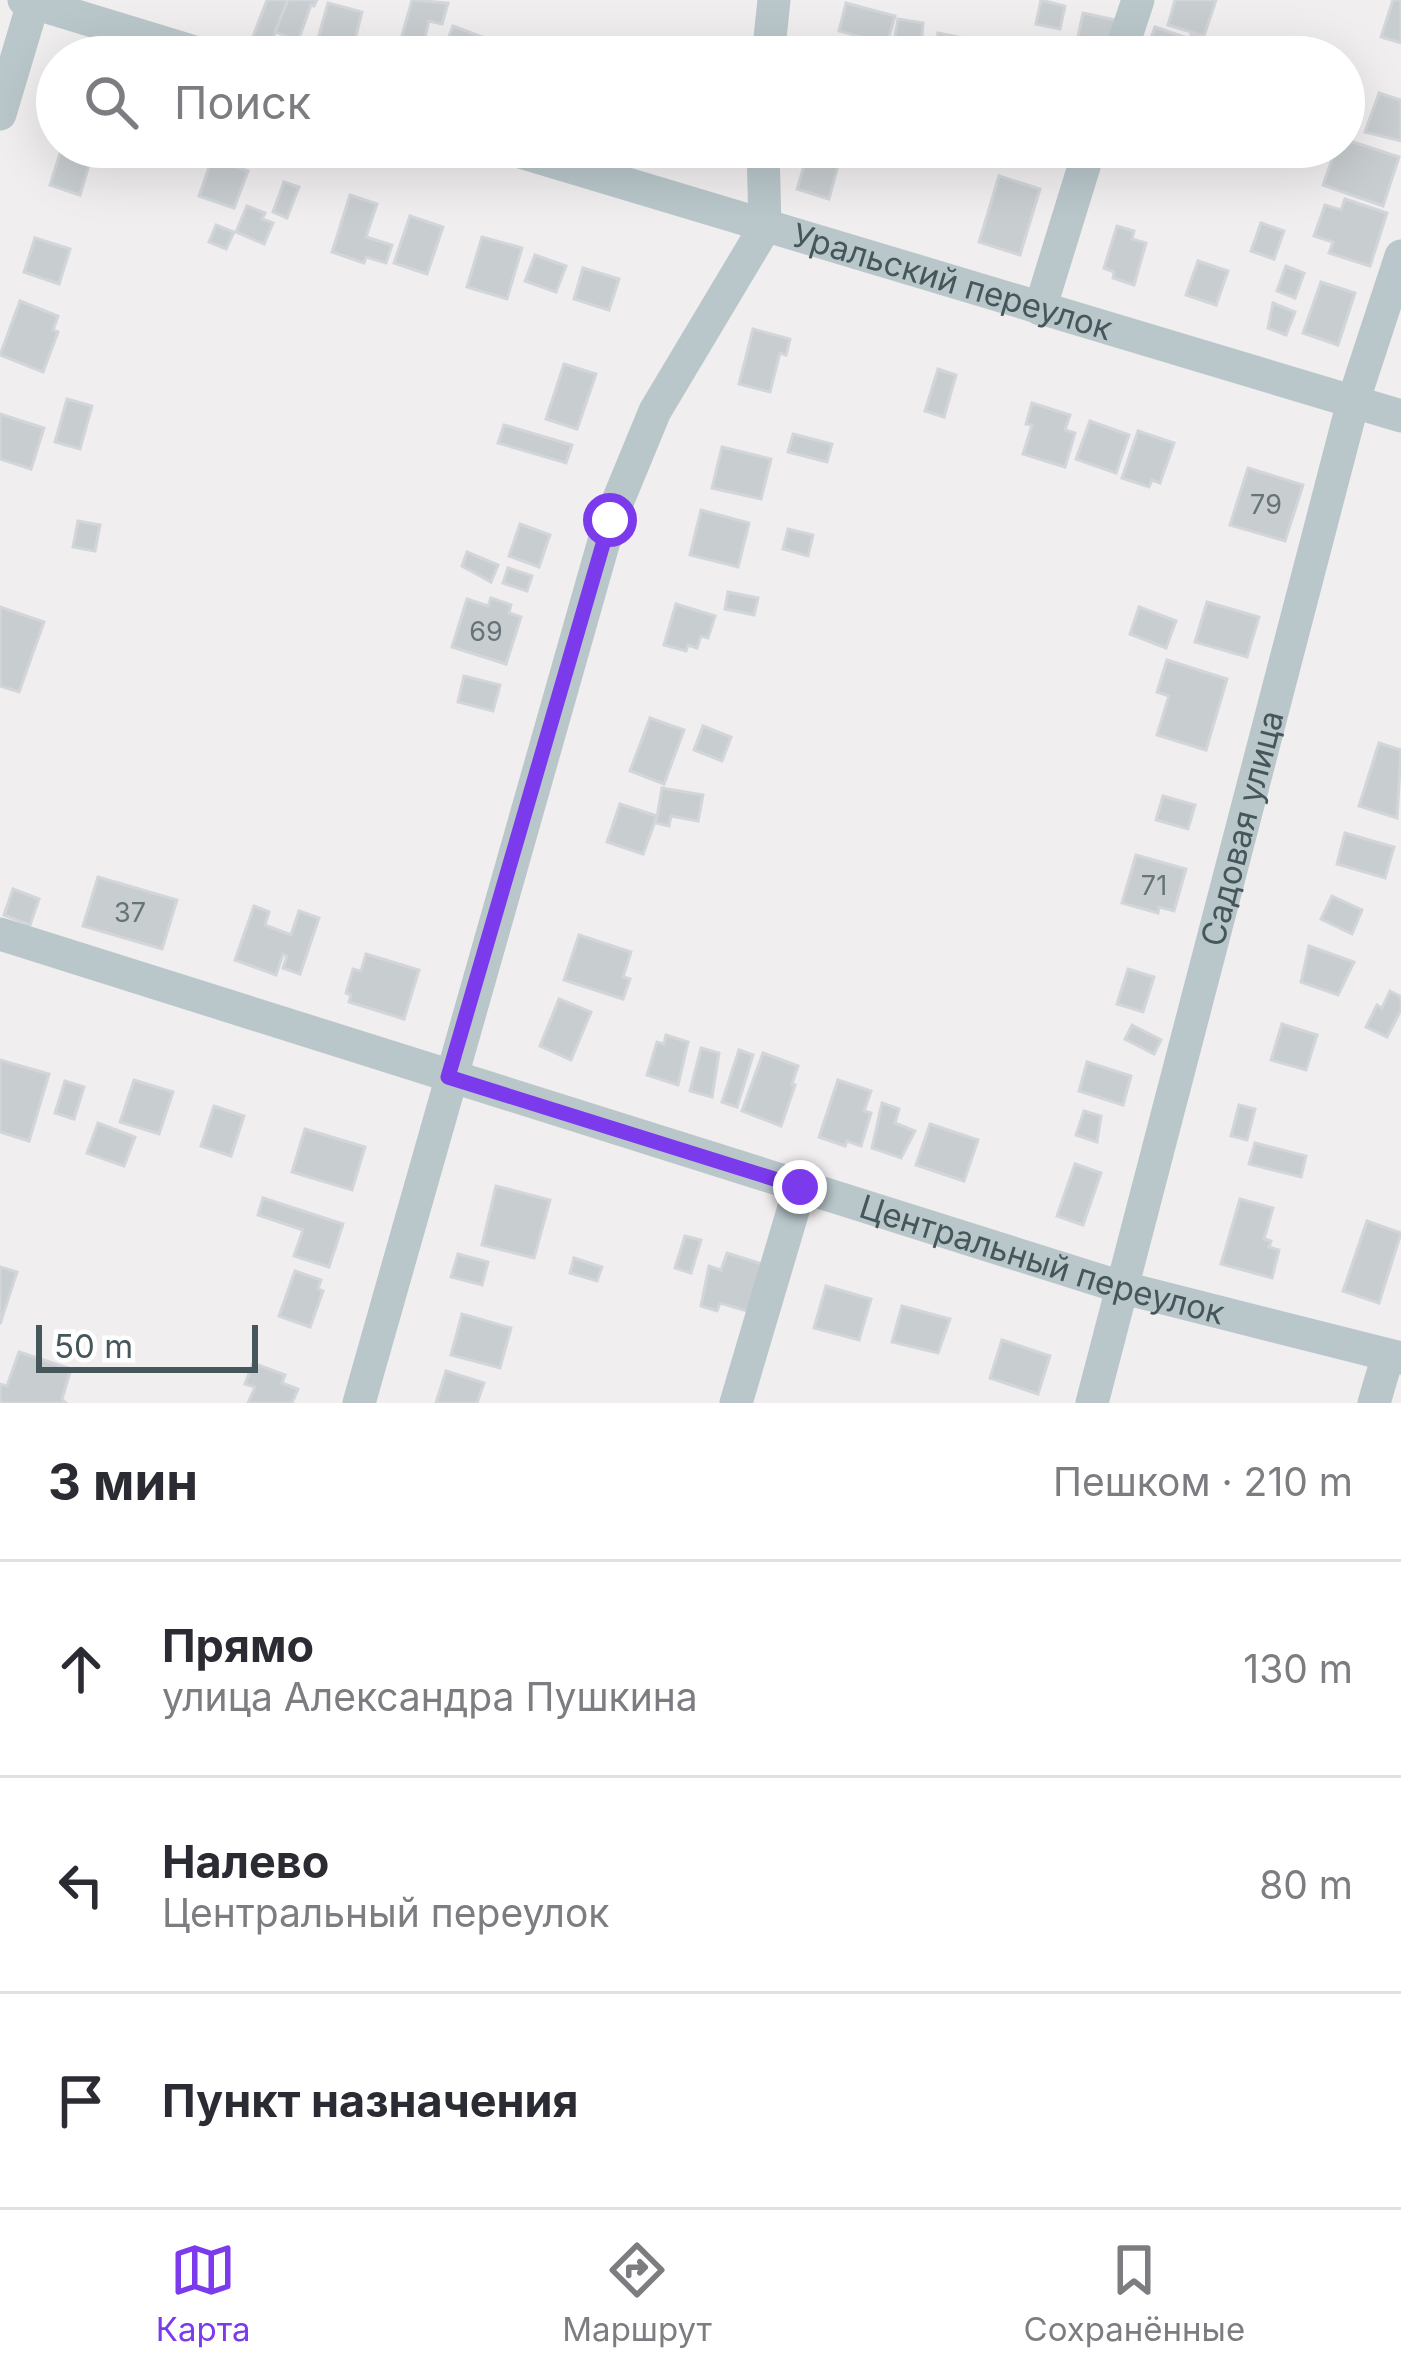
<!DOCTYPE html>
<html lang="ru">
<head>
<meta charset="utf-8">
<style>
  body { margin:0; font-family:Inter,sans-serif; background:#f7f7f7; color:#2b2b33 }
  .scale { position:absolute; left:36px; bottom:30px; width:222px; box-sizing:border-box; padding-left:12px; border:6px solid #46575b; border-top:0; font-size:33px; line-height:42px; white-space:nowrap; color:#46575b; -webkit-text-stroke:9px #fff; paint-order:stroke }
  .stop { position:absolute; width:36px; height:36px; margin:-27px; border:9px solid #7c3aed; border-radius:50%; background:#fff }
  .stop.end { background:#7c3aed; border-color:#fff; box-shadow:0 3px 12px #0008 }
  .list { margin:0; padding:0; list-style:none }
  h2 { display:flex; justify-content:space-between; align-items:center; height:156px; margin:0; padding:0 48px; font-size:51px }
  h2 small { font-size:39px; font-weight:400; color:#7c7c81 }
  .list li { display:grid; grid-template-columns:78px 1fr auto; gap:36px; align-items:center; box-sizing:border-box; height:216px; padding:0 48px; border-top:3px solid #e1e1e2 }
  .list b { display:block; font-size:45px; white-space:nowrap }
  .list p { margin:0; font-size:39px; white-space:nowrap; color:#7c7c81 }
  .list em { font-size:39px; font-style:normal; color:#7c7c81 }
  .icon { flex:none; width:66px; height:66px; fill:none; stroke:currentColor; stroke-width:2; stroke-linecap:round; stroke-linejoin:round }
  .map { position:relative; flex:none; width:1401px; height:1403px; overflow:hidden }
  .search { position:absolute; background:#fff; box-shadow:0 12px 48px #0002; left:36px; right:36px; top:36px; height:132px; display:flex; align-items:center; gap:30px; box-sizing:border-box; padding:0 42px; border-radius:66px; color:#7c7c81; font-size:45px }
  .sheet { height:804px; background:#fff }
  nav { display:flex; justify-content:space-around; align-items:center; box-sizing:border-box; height:168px; border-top:3px solid #e1e1e2; background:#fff; font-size:33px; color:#7c7c81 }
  nav a { display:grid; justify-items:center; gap:6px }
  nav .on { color:#7c3aed }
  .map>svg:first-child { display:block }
  .building { fill:#c8cdd0; stroke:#d2d6da; stroke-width:3 }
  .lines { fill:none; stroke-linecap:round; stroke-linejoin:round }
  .minor { stroke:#b9c7cb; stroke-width:33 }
  .route { stroke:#7c3aed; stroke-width:15 }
  .labels { text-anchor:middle; stroke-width:9; stroke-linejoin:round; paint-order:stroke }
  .number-label { font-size:27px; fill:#667478 }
  .street-label { font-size:33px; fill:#46575b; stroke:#fff }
</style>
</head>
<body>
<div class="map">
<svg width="1401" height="1403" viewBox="0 0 1401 1403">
  <rect width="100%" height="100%" fill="#f1eeef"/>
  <!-- building -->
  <g class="building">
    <path d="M267,0H288L270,46L252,39Z"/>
    <path d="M288,0H317L314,6L311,5L298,41L275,32Z"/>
    <path d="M412,0L448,3L442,24L429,21L420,57H396Z"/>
    <path d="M1041,0L1065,6L1060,29L1036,24Z"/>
    <path d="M1175,0H1216L1204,36L1168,25Z"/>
    <path d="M1393,0H1401V43L1381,37Z"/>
    <path d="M328,3L362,12L352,52L317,42Z"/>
    <path d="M846,3L895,16L887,44L839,31Z"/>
    <path d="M1083,13L1115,20L1108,48L1077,41Z"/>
    <path d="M898,19L923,23L921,48L916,57L892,53Z"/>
    <path d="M453,26L495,42L490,57H441Z"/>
    <path d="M1155,27L1190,39L1191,34L1217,43L1211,57H1144Z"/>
    <path d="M938,33L963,38L960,57H933Z"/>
    <path d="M1048,41L1096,54L1095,57H1043Z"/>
    <path d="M1379,93L1401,100V141L1365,132Z"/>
    <path d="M1344,139L1399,157L1383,206L1323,185L1333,157L1326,155L1328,147H1344Z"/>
    <path d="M62,147H127L122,164L92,155L80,195L50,185Z"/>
    <path d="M807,156L838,165L829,199L797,189Z"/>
    <path d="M212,159L248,171L234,208L199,196Z"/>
    <path d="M999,176L1040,189L1020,255L979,242Z"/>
    <path d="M284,182L299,187L287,218L273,212Z"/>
    <path d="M350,195L377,204L366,237L392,245L386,263L366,257L364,263L332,252Z"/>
    <path d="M1345,199L1387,213L1370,266L1329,253L1333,242L1314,236L1325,205L1341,210Z"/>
    <path d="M247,206L265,213L262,219L273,223L264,244L236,232Z"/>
    <path d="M410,216L443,227L427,274L394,263Z"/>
    <path d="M1261,223L1284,231L1274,259L1251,251Z"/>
    <path d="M216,225L234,232L226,249L209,242Z"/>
    <path d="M1117,226L1134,231L1132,239L1146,243L1134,285L1113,278L1114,272L1104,268Z"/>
    <path d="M482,237L522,248L507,299L467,287Z"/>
    <path d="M35,238L70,249L59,284L24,272Z"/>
    <path d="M535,255L566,266L556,292L525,281Z"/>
    <path d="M1198,261L1228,271L1216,305L1186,295Z"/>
    <path d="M1286,266L1304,273L1295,298L1277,291Z"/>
    <path d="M583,268L619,279L609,310L574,299Z"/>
    <path d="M1321,282L1355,293L1338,345L1303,333Z"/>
    <path d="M20,301L58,316L53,330L58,332L43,372L0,355Z"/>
    <path d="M1273,303L1295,312L1286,335L1268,328Z"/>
    <path d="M753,329L790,339L786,355L780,353L770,392L739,384Z"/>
    <path d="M564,364L596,374L577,429L546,419Z"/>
    <path d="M938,369L956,375L944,417L925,411Z"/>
    <path d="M67,399L92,406L80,449L55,442Z"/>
    <path d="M1032,403L1070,415L1065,430L1075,433L1065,467L1023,454L1032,425L1026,424Z"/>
    <path d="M0,414L44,428L31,469L0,459Z"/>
    <path d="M1090,421L1129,435L1116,473L1076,459Z"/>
    <path d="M504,425L572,445L566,463L498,443Z"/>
    <path d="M1138,431L1174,443L1160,483L1152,480L1149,487L1122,478Z"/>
    <path d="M793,434L832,444L827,462L788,452Z"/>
    <path d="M722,447L771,459L761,499L712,488Z"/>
    <path d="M1248,468L1303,485L1285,541L1230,525Z"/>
    <path d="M701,510L749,523L738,567L690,555Z"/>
    <path d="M78,521L100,525L95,551L73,547Z"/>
    <path d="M520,524L550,535L539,567L509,556Z"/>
    <path d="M788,529L813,535L808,556L783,549Z"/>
    <path d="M467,552L498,565L491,582L462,566Z"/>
    <path d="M508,568L532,576L527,591L503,583Z"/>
    <path d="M728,592L758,598L754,615L725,609Z"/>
    <path d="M491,598L511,605L509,613L521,617L506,664L452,647L467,599L488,606Z"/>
    <path d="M1207,602L1259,617L1247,657L1195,642Z"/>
    <path d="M676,604L715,616L708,638L701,636L697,648L688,645L686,651L664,645Z"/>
    <path d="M0,607L44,622L19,692L0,686Z"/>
    <path d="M1139,607L1176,621L1166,648L1130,634Z"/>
    <path d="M1167,660L1227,679L1206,750L1157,735L1169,696L1157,692Z"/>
    <path d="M464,676L500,685L493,711L458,702Z"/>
    <path d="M650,718L684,730L664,784L630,771Z"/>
    <path d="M703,726L731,737L722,761L694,750Z"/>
    <path d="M1379,743L1401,750L1397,818L1359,806Z"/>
    <path d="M662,788L703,795L698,821L671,816L669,826L656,823Z"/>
    <path d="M1163,796L1195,805L1188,829L1156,820Z"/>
    <path d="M620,804L657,816L643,854L607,842Z"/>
    <path d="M1345,833L1394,847L1385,878L1337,864Z"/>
    <path d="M1136,855L1186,869L1174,911L1159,907L1158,913L1122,903Z"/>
    <path d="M98,877L177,900L162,949L83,926Z"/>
    <path d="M13,889L39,899L30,925L4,915Z"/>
    <path d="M1332,896L1362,910L1352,934L1321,919Z"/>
    <path d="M254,906L269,912L265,925L291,935L299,911L319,918L300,974L283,968L287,956L283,954L276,975L235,960Z"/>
    <path d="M579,935L631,952L623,977L630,979L623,999L564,980Z"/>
    <path d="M1309,946L1354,962L1338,995L1301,982Z"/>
    <path d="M366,954L419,970L404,1019L349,1002L351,995L346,993L353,969L361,971Z"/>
    <path d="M1128,969L1154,977L1143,1012L1117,1004Z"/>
    <path d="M1390,991L1401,997V1010L1387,1037L1366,1027L1377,1005L1382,1008Z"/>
    <path d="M559,999L591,1012L571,1060L540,1046Z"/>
    <path d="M1282,1024L1317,1035L1306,1070L1271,1060Z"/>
    <path d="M1132,1025L1161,1040L1154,1054L1125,1039Z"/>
    <path d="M666,1035L688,1042L678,1085L647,1075L657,1042L664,1044Z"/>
    <path d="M701,1048L719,1053L712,1097L690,1091Z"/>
    <path d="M739,1050L753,1055L737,1107L722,1102Z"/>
    <path d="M763,1053L798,1066L792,1084L795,1085L781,1126L742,1111Z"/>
    <path d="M0,1060L49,1074L29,1141L0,1132Z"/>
    <path d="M1087,1062L1131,1076L1123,1105L1079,1091Z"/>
    <path d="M134,1080L173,1092L159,1134L120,1122Z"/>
    <path d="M838,1080L871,1091L864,1111L871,1113L861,1146L847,1141L845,1146L819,1137Z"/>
    <path d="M65,1081L84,1087L74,1119L55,1113Z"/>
    <path d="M882,1103L899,1109L895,1123L915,1131L901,1158L872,1148Z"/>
    <path d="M1239,1105L1255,1109L1247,1140L1231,1136Z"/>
    <path d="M214,1106L244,1116L231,1156L201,1146Z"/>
    <path d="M1084,1111L1101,1116L1097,1142L1076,1135Z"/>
    <path d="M98,1123L135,1137L124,1166L87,1153Z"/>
    <path d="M930,1124L978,1140L964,1181L916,1165Z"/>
    <path d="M305,1129L365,1147L352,1190L292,1172Z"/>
    <path d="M1255,1143L1306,1156L1301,1177L1249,1164Z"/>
    <path d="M1075,1164L1101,1173L1083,1225L1057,1216Z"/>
    <path d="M496,1186L550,1200L534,1258L482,1245Z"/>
    <path d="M263,1198L343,1224L329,1267L294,1256L303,1230L258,1215Z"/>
    <path d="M1240,1199L1273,1208L1264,1239L1271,1241L1269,1247L1279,1250L1272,1278L1221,1264Z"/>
    <path d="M1367,1221L1401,1233L1379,1303L1343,1291Z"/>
    <path d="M685,1236L701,1240L691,1273L675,1268Z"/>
    <path d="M727,1253L765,1265L750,1312L720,1303L717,1311L701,1306L709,1266L721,1270Z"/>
    <path d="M458,1254L488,1262L482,1285L451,1277Z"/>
    <path d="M574,1258L602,1267L597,1281L570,1273Z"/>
    <path d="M0,1267L17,1272L0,1324Z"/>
    <path d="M295,1271L321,1280L318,1289L323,1291L310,1327L279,1316Z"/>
    <path d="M826,1286L871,1299L859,1340L814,1328Z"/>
    <path d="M902,1306L950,1319L938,1353L892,1342Z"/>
    <path d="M462,1314L511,1328L500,1368L451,1355Z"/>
    <path d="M1002,1340L1050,1356L1038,1394L990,1378Z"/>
    <path d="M19,1352L71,1369L62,1399L66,1403H0V1384L7,1386Z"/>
    <path d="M253,1363L285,1375L282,1383L298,1389L292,1403H248L255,1387L245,1384Z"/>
    <path d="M446,1371L484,1383L477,1403H436Z"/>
  </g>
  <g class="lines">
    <!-- minor -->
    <g class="minor">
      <path d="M24,0L211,57"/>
      <path d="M768,57L774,0"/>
      <path d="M1119,57L1138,0"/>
      <path d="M0,114L34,0"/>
      <path id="s1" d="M504,147L1401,416"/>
      <path d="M1040,309L1090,147"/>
      <path id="s2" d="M0,934L1124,1288L1401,1358"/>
      <path d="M359,1403L610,520L655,411L765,227L763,147"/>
      <path d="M736,1403L800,1187"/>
      <path id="s3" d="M1092,1403L1353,402L1401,256"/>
      <path d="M1374,1403L1388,1355"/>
    </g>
  </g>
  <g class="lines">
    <!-- route -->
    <path class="route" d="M610,520L448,1077L800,1187"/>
  </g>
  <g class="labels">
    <!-- number labels -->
    <g class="number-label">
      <text x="1266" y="514">79</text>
      <text x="486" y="641">69</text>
      <text x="1154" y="895">71</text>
      <text x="130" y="922">37</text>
    </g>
    <!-- street labels -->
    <g class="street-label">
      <text dy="12" stroke="none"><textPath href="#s1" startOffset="468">Уральский переулок</textPath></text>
      <text dy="12" stroke="none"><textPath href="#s3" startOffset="594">Садовая улица</textPath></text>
      <text dy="12" stroke="none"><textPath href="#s2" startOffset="1092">Центральный переулок</textPath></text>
    </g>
  </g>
</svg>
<div class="scale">50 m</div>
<div class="stop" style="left:610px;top:520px"></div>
<div class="stop end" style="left:800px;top:1187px"></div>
<div class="search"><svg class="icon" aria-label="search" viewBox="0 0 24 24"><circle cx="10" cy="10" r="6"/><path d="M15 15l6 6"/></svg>Поиск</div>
</div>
<section class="sheet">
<h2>3 мин<small>Пешком · 210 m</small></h2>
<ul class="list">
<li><svg class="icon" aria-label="ahead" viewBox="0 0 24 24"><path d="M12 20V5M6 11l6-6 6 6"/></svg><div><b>Прямо</b><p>улица Александра Пушкина</p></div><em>130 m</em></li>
<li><svg class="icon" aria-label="left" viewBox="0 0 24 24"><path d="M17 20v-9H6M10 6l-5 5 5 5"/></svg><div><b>Налево</b><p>Центральный переулок</p></div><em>80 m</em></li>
<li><svg class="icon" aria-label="arrive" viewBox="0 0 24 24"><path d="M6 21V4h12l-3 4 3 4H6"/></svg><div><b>Пункт назначения</b></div></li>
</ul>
</section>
<nav>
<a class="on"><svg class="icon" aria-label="map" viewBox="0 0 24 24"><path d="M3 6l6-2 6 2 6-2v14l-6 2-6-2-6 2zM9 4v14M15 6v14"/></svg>Карта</a>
<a><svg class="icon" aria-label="directions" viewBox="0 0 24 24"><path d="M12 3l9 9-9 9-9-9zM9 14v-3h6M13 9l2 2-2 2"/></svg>Маршрут</a>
<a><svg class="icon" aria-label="saved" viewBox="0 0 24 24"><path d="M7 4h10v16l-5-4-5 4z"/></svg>Сохранённые</a>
</nav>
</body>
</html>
